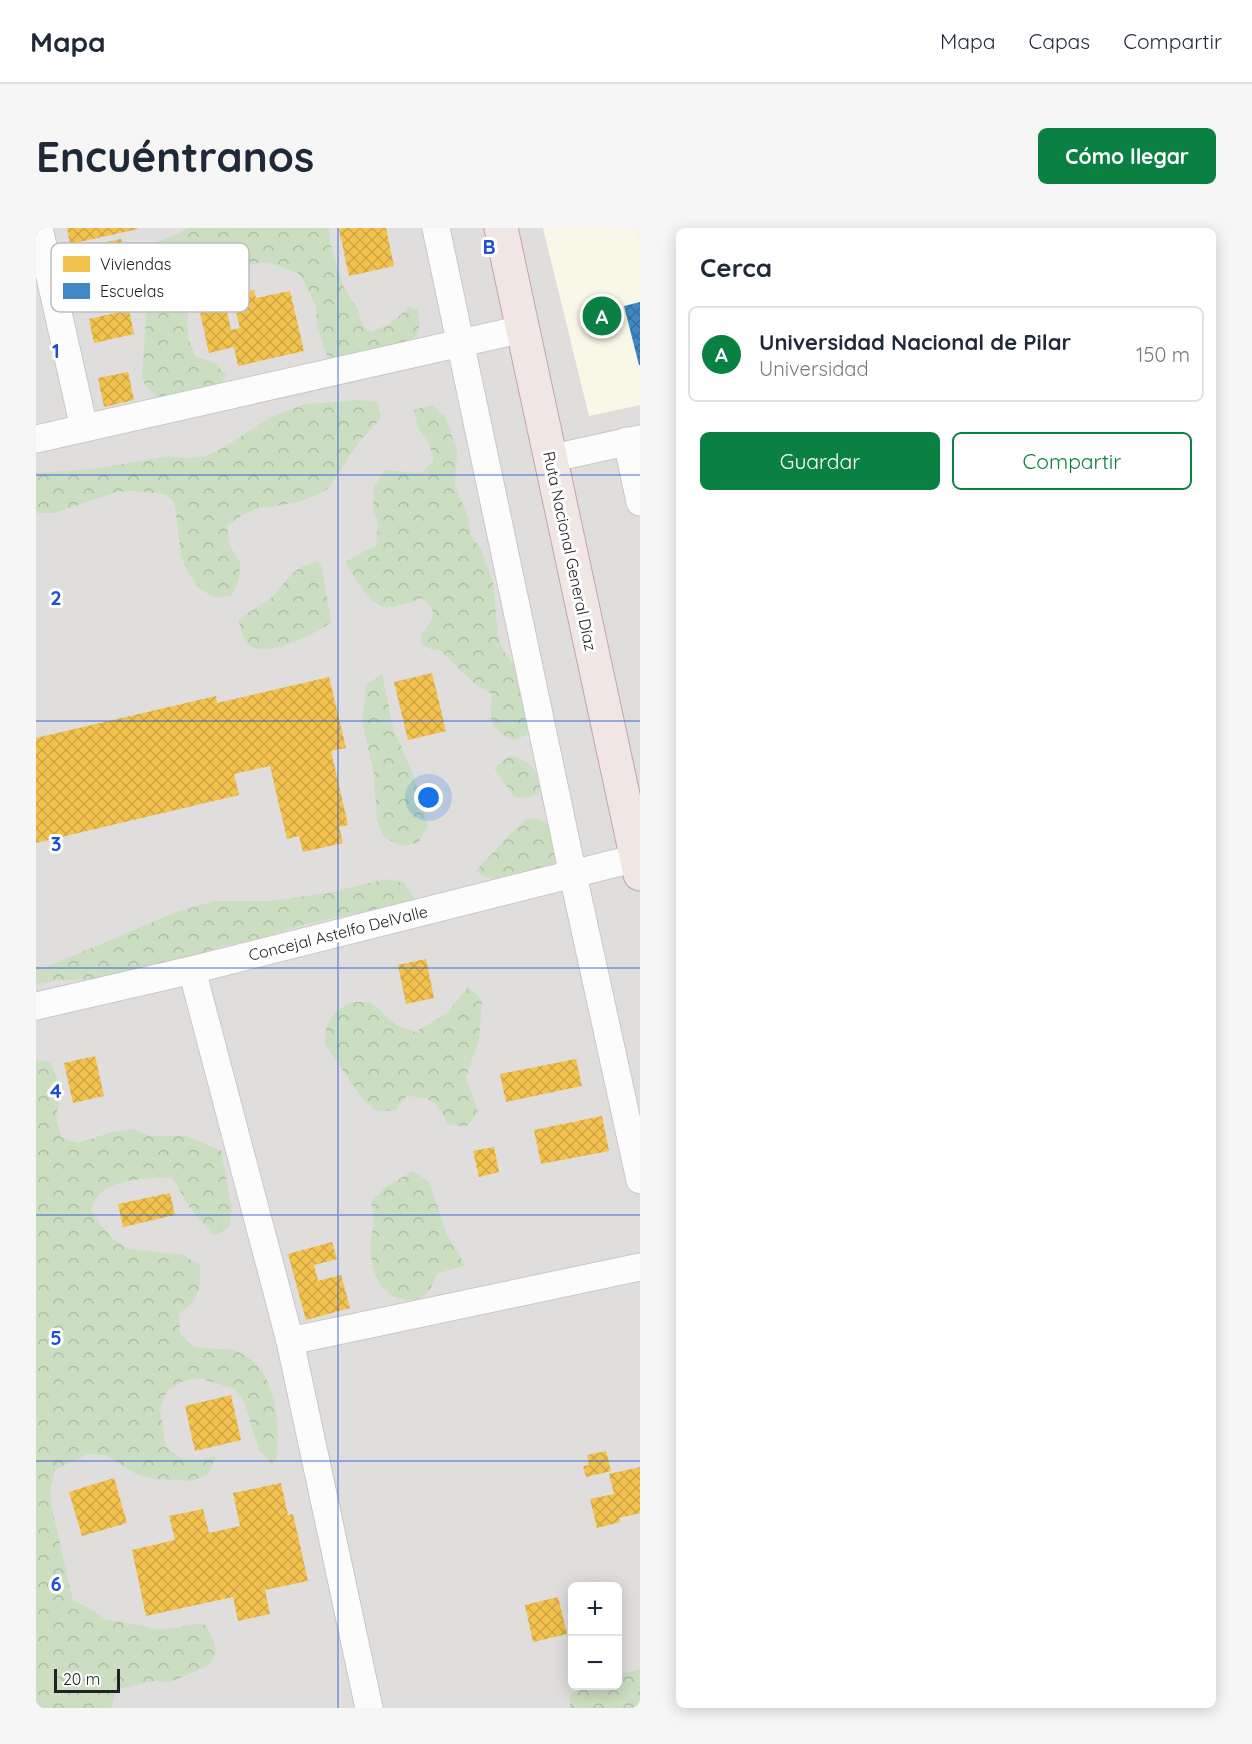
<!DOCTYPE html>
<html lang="es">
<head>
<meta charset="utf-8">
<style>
  body { margin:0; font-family:Quicksand,sans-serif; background:#f6f6f7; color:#1f2937 }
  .controls { position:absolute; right:18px; bottom:18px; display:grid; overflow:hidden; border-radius:9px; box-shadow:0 3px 15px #0003 }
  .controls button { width:54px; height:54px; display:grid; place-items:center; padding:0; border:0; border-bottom:2px solid #e0e1e3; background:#fff; color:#1f2937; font:30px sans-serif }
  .scale { position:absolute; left:18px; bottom:15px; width:66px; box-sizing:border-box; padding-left:6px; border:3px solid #222; border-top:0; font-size:16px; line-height:21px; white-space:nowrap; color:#222; -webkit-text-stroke:4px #fff; paint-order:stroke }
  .you { position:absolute; left:393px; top:570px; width:21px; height:21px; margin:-15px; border:4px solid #fff; border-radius:50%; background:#1a73e8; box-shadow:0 0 0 9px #1a73e833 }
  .badge { display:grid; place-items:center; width:39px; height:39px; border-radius:50%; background:#0b8043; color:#fff; font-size:20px; font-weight:700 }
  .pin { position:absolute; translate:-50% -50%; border:3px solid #fff; box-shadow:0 2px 6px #0006 }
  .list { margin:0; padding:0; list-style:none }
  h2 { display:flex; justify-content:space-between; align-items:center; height:78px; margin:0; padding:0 24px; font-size:26px }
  h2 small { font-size:20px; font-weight:400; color:#747a83 }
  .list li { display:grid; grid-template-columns:39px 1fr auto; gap:18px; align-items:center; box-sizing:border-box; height:96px; margin:0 12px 12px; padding:0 12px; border:2px solid #e0e1e3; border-radius:9px }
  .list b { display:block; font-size:22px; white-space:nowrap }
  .list p { margin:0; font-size:20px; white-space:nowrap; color:#747a83 }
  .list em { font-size:20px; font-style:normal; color:#747a83 }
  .actions { display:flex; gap:12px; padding:18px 24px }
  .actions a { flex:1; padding:14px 0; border:2px solid #0b8043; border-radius:9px; text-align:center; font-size:21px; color:#0b8043 }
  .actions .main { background:#0b8043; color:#fff }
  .map { position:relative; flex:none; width:604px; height:1480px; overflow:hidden; border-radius:9px }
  header { display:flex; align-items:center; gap:36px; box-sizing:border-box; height:84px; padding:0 30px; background:#fff; border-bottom:2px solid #e0e1e3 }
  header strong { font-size:28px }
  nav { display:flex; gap:33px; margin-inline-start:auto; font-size:21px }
  .intro { display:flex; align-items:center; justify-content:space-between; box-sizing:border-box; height:144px; padding:0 36px }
  h1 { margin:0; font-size:42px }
  .button { padding:15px 27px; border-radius:9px; background:#0b8043; color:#fff; font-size:21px; font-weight:700 }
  main { display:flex; gap:36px; padding:0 36px }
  aside { flex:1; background:#fff; border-radius:9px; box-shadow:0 3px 15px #0003 }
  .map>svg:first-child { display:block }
  .residential { fill:#dfdedc; fill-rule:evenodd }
  .education { fill:#f8f7e8 }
  .forest { fill:url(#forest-crowns) }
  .homes { fill:url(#homes-cross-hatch) }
  .schools { fill:url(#schools-cross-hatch) }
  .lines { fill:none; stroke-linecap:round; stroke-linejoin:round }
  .minor-casing { stroke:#c9c8c7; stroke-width:29 }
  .trunk-casing { stroke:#c5a2ac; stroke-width:35 }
  .minor { stroke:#fdfcfc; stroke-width:27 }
  .trunk { stroke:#f0e6e4; stroke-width:33 }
  .grid { fill:none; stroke:#1d4ed8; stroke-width:1.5; stroke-opacity:0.55 }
  .labels { text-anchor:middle; stroke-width:6; stroke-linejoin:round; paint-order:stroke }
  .street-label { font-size:16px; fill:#222; stroke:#fff }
  .key { fill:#fff; stroke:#bdbdbd; stroke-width:1.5 }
  .key-label { font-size:16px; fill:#222 }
  .grid-label { font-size:20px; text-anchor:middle; font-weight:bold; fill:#1d4ed8; stroke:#fff; stroke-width:6; stroke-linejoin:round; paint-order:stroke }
</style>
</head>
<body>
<header>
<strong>Mapa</strong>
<nav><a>Mapa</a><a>Capas</a><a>Compartir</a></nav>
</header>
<div class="intro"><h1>Encuéntranos</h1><a class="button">Cómo llegar</a></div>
<main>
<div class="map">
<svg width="604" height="1480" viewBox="0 0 604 1480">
  <defs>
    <pattern id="forest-crowns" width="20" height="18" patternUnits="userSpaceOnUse" patternTransform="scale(1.5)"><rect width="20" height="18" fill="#cbdec1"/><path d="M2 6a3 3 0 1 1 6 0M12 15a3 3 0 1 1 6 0" fill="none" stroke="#aebea6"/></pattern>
    <pattern id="homes-cross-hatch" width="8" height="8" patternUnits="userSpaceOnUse" patternTransform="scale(1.5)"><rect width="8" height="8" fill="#f2c14e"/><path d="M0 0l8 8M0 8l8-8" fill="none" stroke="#cfa644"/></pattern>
    <pattern id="schools-cross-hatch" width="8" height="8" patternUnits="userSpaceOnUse" patternTransform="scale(1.5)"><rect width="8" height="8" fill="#3f88c5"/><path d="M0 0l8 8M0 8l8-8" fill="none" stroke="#346fa0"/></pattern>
  </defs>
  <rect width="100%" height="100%" fill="#f0eeeb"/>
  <!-- residential -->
  <path class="residential" d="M0,0H604V1480H0ZM536,1358H582V1458H536Z"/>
  <!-- education -->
  <path class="education" d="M507,0H604V177L553,188Z"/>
  <!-- forest -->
  <g class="forest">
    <path d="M152,0H293L294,15L307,58L321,80L328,99L335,104C350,98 363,91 373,78L382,82C384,96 386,105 373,114L293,134L281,98L280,79L268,53L262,45C251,43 242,36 230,35C221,34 211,38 202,41C183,47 177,32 157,49L151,95L153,113L160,129L178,134L190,147L187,156L124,171L110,159L106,150L110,89L113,59L105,37L104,26L108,17L133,10Z"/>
    <path d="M323,172L341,174L345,190L322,215L292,261L276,269L259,275L223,280L206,287L191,299L194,318L204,333L203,351L196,367L179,370L164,361L153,346L145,328L139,279L136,271L128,266L100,263L80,264L18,285H0V245L59,241L132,228L152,230L170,228L187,220L235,189L269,176Z"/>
    <path d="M396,177L409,188L421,222L419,257L432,289L435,307L445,321L457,354L462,408L468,424L489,453L493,505L478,513C453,500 453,493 456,466L439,456L404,422L394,421L386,417L385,407C397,392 404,382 385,370C375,374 359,381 348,379C332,376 317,347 309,334L340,317L342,298L337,279L338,259L349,242L385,245L398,232L393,215L382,200L378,182Z"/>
    <path d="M282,333L286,340L295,394C284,404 250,419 235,421C228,422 222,421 216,420L209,413L202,392L235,370L255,347L263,340Z"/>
    <path d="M346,446L357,499L378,549L392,598L382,615L365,618L348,609L341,593L338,546L326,493L331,456Z"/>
    <path d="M473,528C491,529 506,545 504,563C495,570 489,571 478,569L458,540Z"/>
    <path d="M499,590C518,596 518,609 523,626C520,632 517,638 511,641C501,646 488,644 477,646C470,647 465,651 458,650C450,650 446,647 440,643L475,605L489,592Z"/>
    <path d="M350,651L369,655L378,671L360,677L270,696L220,712L183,719L150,732L61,751L23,752L0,756V739H11L140,684L179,673H235L292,665Z"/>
    <path d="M432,759L446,772L443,812L430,849L442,884L430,899L411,896C401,872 396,870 371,868L360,882L341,883L327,872L289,816L290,799L300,783L316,774H334L362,798L379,804L410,786Z"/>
    <path d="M0,832L14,834L22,853L23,872L20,890L25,909L42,915L76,904L95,901L114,908H151L185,923L196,979L193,999L178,1008L154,980L136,949C116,950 82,950 66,964C61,968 58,976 55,981L64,997L78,1012L93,1021L147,1027L164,1037C165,1062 163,1070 143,1086L144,1105C148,1109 153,1116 157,1118C166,1122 185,1120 195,1122C239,1131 246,1195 240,1232L236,1235L223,1222L208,1173L199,1161L163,1150L145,1154L130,1164L124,1181L130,1219C149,1235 156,1234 180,1228L172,1246L156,1253L117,1251L100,1246L70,1227L52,1226L19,1242L14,1262L16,1280L37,1373L54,1380L69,1391L125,1402L161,1396L170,1397L178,1414L180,1424L176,1433L169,1439L134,1454L115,1453L80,1462L75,1480H0Z"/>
    <path d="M377,943L393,954L411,1007L429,1037L401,1046C395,1061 390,1073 372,1072C341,1070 333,1038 335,1011C335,1005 338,999 338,993C338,987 336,980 335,974L347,961Z"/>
    <path d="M604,1441V1480H534V1466L553,1458H582V1447Z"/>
  </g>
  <!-- homes -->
  <g class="homes">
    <path d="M31,0H102V1L34,16Z"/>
    <path d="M308,0H350L358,38L313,48L303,1Z"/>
    <path d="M85,11L93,49L47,59L38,21Z"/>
    <path d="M218,62L220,70L254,63L268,123L202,138L198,119L173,125L162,75L188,70L195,102L204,100L196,67Z"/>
    <path d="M93,82L98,106L58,115L53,91Z"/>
    <path d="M92,144L98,172L68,179L62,150Z"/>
    <path d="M396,445L410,503L372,512L358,454Z"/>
    <path d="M293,449L310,520L295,523L312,597L303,599L307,615L267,624L263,608L251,611L234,538L198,546L203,567L0,615V510L180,468L181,475Z"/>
    <path d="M390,731L398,770L370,776L362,737Z"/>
    <path d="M59,828L68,868L37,875L28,835Z"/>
    <path d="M540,831L546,858L470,874L464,846Z"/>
    <path d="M566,888L573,923L505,936L498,902Z"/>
    <path d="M458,919L463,944L443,949L437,923Z"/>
    <path d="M134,965L139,987L87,999L82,976Z"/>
    <path d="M296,1014L301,1031L278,1037L282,1053L305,1047L314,1080L270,1092L252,1026Z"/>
    <path d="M195,1167L205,1212L159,1223L149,1178Z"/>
    <path d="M570,1223L575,1243L550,1249L547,1238L553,1237L551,1227Z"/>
    <path d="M604,1239V1285L583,1290L584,1294L561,1300L554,1271L578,1266L573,1246Z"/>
    <path d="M78,1250L91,1295L46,1308L33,1264Z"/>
    <path d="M245,1255L252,1287L257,1286L272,1353L229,1362L234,1386L202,1393L197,1369L110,1388L96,1322L139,1312L133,1288L167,1281L173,1305L204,1298L197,1265Z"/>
    <path d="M522,1369L531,1406L497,1414L489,1377Z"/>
  </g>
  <!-- schools -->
  <path class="schools" d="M604,74V137H603L588,78Z"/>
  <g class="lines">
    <defs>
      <g id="minor">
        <path d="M3,0L48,200"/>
        <path d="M400,0L537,647L604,952"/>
        <path d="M0,211L487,101"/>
        <path d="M591,213L604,274"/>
        <path d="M513,231L604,211"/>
        <path d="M156,742L254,1113L333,1480"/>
        <path d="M0,778L156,742L604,629"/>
        <path d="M254,1113L604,1039"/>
      </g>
      <path id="trunk" d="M465,0L604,646"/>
    </defs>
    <!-- minor casing -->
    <use href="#minor" class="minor-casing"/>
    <!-- trunk casing -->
    <use href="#trunk" class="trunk-casing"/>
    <!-- minor -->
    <use href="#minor" class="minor"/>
    <!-- trunk -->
    <use href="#trunk" class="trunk"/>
  </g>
  <!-- grid -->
  <path class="grid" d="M302,0V1480M0,247H604M0,493H604M0,740H604M0,987H604M0,1233H604"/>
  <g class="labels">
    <!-- street labels -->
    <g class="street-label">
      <text transform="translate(534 323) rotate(78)" y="6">Ruta Nacional General Díaz</text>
      <text transform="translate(302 705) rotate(-14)" y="6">Concejal Astelfo DelValle</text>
    </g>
  </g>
  <!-- legend -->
  <rect x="15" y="15" width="198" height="69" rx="9" class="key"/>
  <rect x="27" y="28" width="27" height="16" fill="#f2c14e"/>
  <rect x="27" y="55" width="27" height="16" fill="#3f88c5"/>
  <g class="key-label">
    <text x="64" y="42">Viviendas</text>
    <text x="64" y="69">Escuelas</text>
  </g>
  <g class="grid-label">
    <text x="453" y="26">B</text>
    <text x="20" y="130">1</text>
    <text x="20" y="377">2</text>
    <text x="20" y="623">3</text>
    <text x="20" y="870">4</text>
    <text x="20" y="1117">5</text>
    <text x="20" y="1363">6</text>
  </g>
</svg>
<div class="controls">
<button>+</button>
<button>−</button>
</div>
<div class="scale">20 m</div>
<div class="you"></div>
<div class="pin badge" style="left:566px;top:88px">A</div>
</div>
<aside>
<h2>Cerca<small></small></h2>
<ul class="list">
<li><span class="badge">A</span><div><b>Universidad Nacional de Pilar</b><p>Universidad</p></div><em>150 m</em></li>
</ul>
<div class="actions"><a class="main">Guardar</a><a>Compartir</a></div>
</aside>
</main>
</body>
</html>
